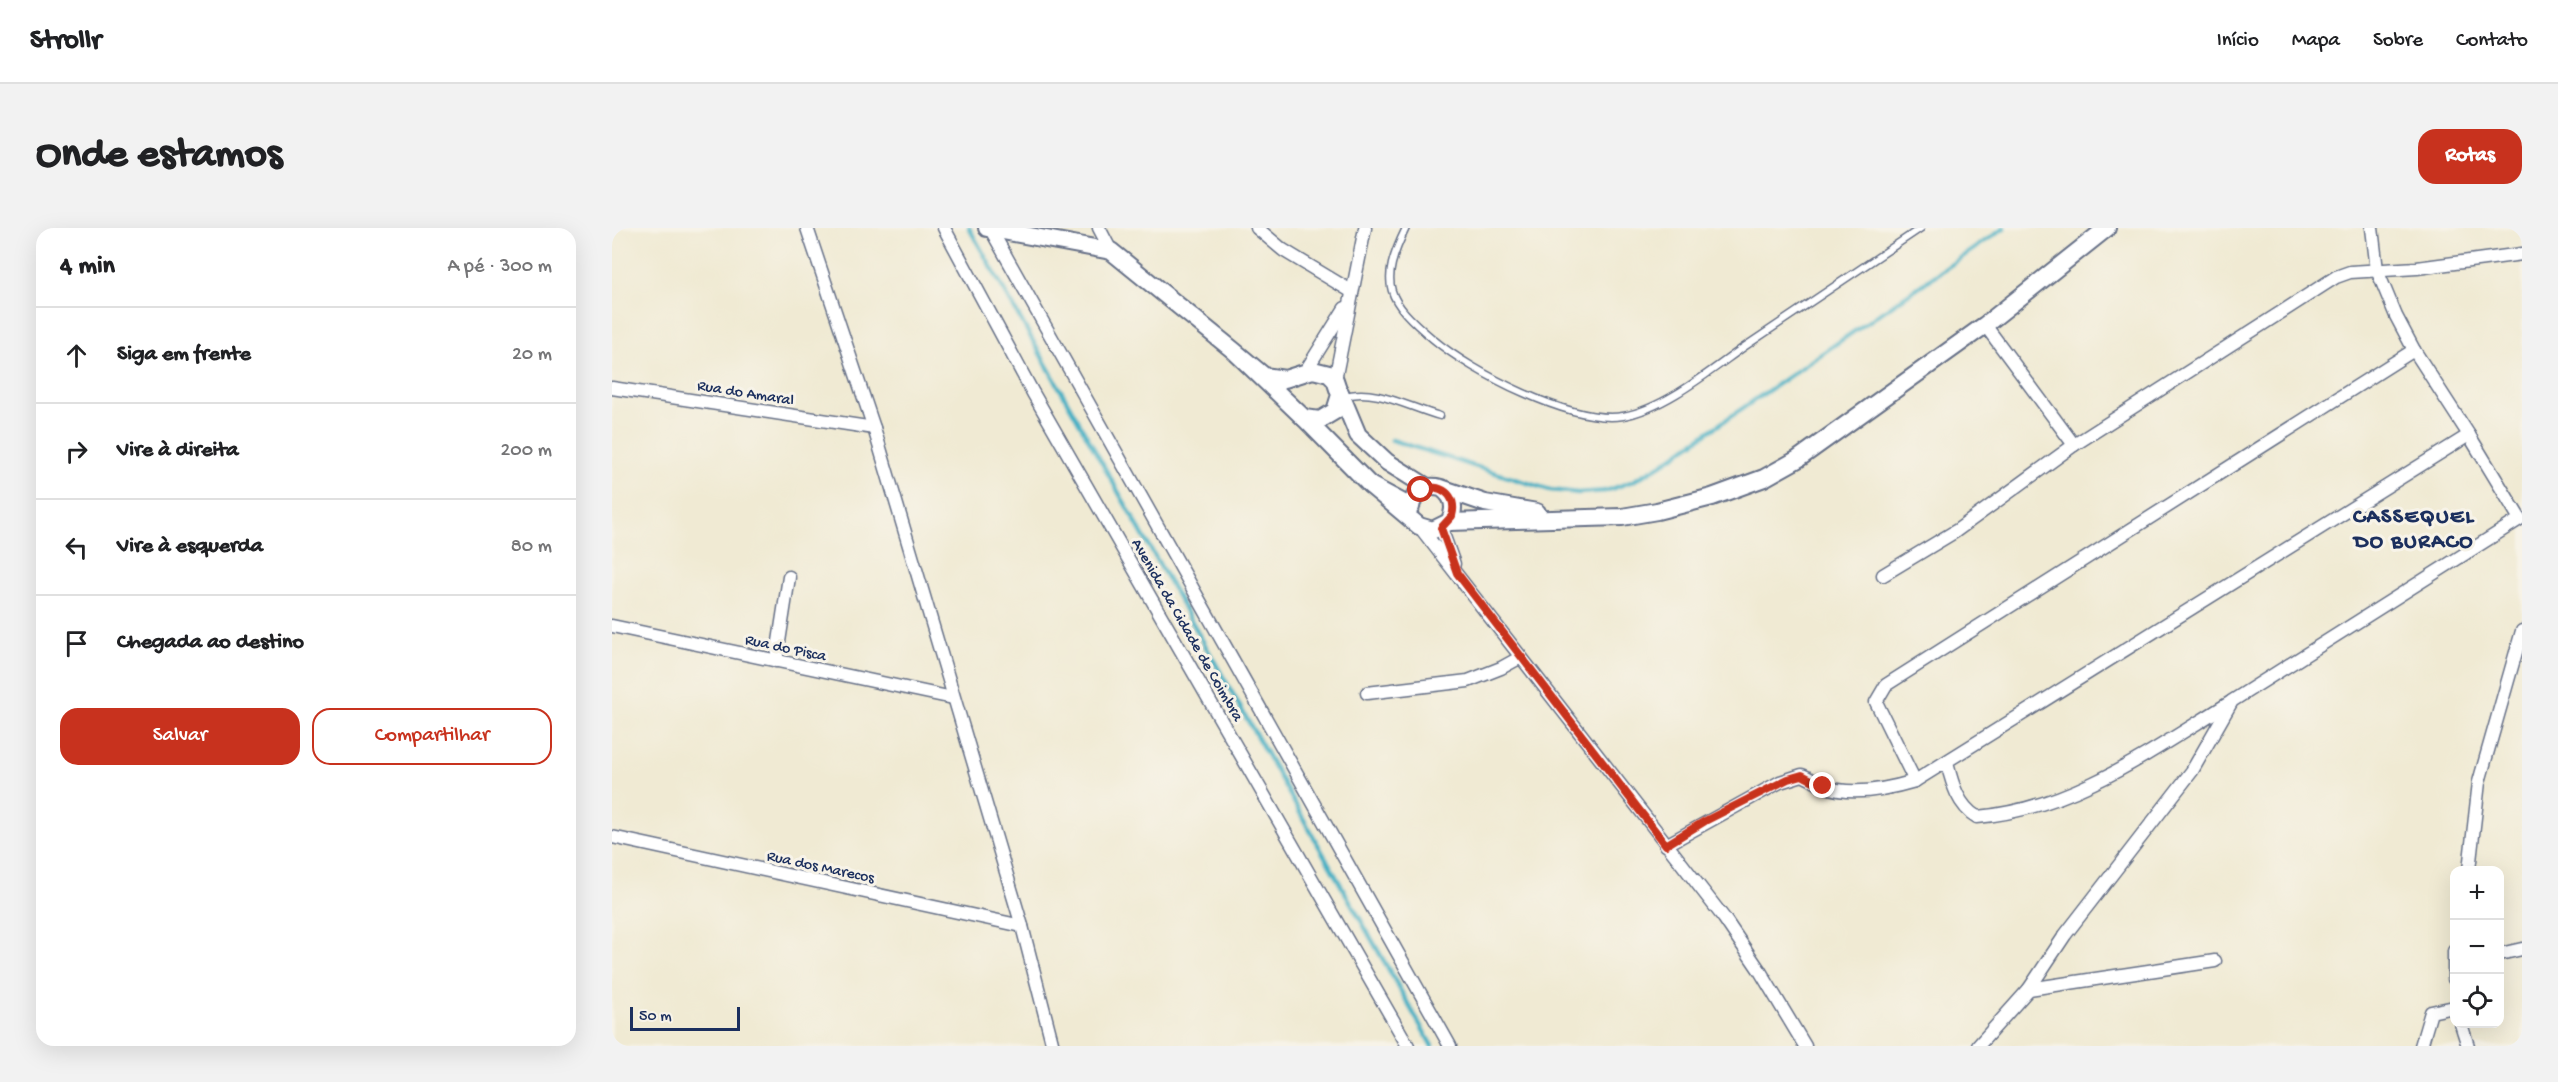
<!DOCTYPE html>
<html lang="pt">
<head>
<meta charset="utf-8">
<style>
  body { margin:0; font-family:"Gochi Hand",sans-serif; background:#f2f2f2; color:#202124 }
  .controls { position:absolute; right:18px; bottom:18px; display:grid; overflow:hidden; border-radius:12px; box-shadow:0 6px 24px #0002 }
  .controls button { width:54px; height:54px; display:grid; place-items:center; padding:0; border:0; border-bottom:2px solid #e0e0e0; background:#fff; color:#202124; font:30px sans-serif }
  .scale { position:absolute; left:18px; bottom:15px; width:110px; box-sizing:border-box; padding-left:6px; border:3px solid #1b2f5e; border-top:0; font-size:16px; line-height:21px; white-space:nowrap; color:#1b2f5e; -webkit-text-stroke:4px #f7f3e8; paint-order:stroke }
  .stop { position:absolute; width:18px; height:18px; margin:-14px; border:4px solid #c8321e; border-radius:50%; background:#fff }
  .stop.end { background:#c8321e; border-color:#fff; box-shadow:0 2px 6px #0008 }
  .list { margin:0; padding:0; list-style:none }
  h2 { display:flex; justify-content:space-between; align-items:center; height:78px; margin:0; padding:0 24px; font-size:26px }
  h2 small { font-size:20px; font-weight:400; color:#757577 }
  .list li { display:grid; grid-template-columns:39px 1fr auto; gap:18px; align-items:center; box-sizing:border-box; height:96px; padding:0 24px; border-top:2px solid #e0e0e0 }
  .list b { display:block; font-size:22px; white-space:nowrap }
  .list em { font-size:20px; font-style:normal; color:#757577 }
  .actions { display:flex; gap:12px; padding:18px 24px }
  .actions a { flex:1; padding:14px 0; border:2px solid #c8321e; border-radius:18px; text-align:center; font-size:21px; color:#c8321e }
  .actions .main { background:#c8321e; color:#fff }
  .icon { flex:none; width:33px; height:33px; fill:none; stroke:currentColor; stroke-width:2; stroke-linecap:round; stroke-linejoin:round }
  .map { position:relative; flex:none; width:1910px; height:818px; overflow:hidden; border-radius:18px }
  header { display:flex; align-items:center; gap:36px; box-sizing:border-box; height:84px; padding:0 30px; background:#fff; border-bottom:2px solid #e0e0e0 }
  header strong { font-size:28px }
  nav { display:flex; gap:33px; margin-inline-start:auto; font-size:21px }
  .intro { display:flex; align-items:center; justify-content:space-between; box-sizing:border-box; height:144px; padding:0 36px }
  h1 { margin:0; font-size:42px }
  .button { padding:15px 27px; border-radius:18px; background:#c8321e; color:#fff; font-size:21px; font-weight:700 }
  main { display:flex; gap:36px; padding:0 36px }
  aside { flex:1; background:#fff; border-radius:18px; box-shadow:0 6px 24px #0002 }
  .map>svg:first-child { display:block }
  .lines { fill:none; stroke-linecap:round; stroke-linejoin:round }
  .stream { stroke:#45b0c4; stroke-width:4.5 }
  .lane-casing { stroke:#667087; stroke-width:9 }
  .street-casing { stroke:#667087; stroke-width:15 }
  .secondary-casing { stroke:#667087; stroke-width:20 }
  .lane { stroke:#fff; stroke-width:6 }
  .street { stroke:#fff; stroke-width:12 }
  .secondary { stroke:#fff; stroke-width:16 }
  .route { stroke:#c8321e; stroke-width:8 }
  .labels { text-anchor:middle; stroke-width:6; stroke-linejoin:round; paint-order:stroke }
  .street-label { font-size:16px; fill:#1b2f5e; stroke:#f7f3e8 }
  .district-label { font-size:22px; font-weight:bold; letter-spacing:1.5px; fill:#1b2f5e; stroke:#f7f3e8 }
</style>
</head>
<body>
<header>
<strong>Strollr</strong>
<nav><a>Início</a><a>Mapa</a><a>Sobre</a><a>Contato</a></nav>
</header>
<div class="intro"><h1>Onde estamos</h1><a class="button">Rotas</a></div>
<main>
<aside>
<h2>4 min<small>A pé · 300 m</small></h2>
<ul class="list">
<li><svg class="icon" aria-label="ahead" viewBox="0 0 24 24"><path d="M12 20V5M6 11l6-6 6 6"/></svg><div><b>Siga em frente</b></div><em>20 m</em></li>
<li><svg class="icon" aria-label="right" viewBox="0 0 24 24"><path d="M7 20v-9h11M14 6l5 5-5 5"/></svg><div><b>Vire à direita</b></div><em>200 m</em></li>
<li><svg class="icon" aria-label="left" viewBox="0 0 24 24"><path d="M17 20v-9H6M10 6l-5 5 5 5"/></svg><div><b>Vire à esquerda</b></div><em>80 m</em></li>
<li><svg class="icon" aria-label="arrive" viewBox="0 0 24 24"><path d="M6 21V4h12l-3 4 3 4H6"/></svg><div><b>Chegada ao destino</b></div></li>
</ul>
<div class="actions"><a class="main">Salvar</a><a>Compartilhar</a></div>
</aside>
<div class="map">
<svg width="1910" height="818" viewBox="0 0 1910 818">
  <rect width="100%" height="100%" fill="#f7f3e8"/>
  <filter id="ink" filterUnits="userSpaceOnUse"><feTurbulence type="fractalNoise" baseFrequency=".0167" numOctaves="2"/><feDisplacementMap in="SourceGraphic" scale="12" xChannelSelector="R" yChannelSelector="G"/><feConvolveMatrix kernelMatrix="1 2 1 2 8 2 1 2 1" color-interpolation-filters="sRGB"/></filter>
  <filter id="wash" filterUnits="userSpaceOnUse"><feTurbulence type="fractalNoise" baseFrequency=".008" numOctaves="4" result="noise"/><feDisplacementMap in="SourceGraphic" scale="24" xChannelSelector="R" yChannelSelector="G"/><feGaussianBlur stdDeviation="1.35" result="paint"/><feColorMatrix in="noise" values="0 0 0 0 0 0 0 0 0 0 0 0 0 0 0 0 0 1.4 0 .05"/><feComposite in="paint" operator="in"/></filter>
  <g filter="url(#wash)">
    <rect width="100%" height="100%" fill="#f0ead3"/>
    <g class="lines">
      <!-- stream -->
      <g class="stream">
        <path d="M357,0L820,818"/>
        <path d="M780,212L938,262L966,265L994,263L1021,253L1047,238L1392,0"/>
      </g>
    </g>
  </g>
  <g filter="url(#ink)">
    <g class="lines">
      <defs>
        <g id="lane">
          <path d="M794,0C766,57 775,72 821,111C860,144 960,196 1011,188C1052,181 1098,143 1132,119C1191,80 1250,40 1309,0"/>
          <path d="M731,169C761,158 798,180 828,188"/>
        </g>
        <g id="street">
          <path d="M195,0L262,200L410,698L441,818"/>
          <path d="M332,0L421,165L796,818"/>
          <path d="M378,0L838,818"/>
          <path d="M487,0L499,23"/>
          <path d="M645,0L671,22L739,63"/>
          <path d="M1373,97L1462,217"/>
          <path d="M693,144L733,80"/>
          <path d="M723,152L753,0"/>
          <path d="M0,160L262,200"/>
          <path d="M807,298L1112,690L1148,743L1193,818"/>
          <path d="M829,300L842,336"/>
          <path d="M1271,347L1344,303L1462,217L1724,49L1738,44L1805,40L1910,26"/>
          <path d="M0,398L341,470"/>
          <path d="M164,433L177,349"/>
          <path d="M755,465L856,453L889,440L909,429"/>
          <path d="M1335,535C1340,555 1346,578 1365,589C1460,581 1539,523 1619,474"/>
          <path d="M1303,553L1264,474L1274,457L1802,122L1784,88L1765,42L1760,0"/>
          <path d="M0,609L410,698"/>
          <path d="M1054,617L1168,554L1190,547C1198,550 1204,555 1212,558C1239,569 1276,561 1303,553L1857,207L1802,122"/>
          <path d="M1857,642L1867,554L1910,403"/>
          <path d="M1842,723V751"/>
          <path d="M1888,726L1910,721"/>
          <path d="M1417,761L1603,733"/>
          <path d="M1849,796L1856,818"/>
          <path d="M1366,818L1417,761L1453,707L1580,543L1620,473L1908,291L1857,207"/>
          <path d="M1809,818L1819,784L1842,779"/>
        </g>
        <g id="secondary">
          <path d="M375,0L499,23L621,122L652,148L673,151L701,142L717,146L723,152L728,167L723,183L708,192L692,190L621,122"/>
          <path d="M728,164L746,207L775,234L815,259"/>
          <path d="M692,190L758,257"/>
          <path d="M829,260C842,268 844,281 837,294L821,302L807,298L758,257L799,279C802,263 813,256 829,260L873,275L925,284"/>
          <path d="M837,294L1010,289L1045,283L1100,269L1152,250L1186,231L1373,97L1495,0"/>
        </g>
      </defs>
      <!-- lane casing -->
      <use href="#lane" class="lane-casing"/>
      <!-- street casing -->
      <use href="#street" class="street-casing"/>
      <!-- secondary casing -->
      <use href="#secondary" class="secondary-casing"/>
      <!-- lane -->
      <use href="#lane" class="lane"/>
      <!-- street -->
      <use href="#street" class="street"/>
      <!-- secondary -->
      <use href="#secondary" class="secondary"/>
    </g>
  </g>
  <g class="lines" filter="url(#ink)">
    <!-- route -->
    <path class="route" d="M809,262C828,254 846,267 840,288L829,300L845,345L1054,617L1093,593L1176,551L1190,547L1211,558"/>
  </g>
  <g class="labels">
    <!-- street labels -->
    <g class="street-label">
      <text transform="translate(134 163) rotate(9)" y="6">Rua do Amaral</text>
      <text transform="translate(577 401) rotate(60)" y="6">Avenida da Cidade de Coimbra</text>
      <text transform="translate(174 418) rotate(12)" y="6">Rua do Pisca</text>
      <text transform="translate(209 637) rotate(12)" y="6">Rua dos Marecos</text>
    </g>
    <!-- district labels -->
    <g class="district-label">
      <text x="1802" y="294">CASSEQUEL<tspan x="1802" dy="25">DO BURACO</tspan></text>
    </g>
  </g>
</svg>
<div class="controls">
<button>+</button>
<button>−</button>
<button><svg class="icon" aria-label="locate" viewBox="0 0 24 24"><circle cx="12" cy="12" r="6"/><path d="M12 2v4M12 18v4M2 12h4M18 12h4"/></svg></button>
</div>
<div class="scale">50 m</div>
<div class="stop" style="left:809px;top:262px"></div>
<div class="stop end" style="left:1211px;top:558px"></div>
</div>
</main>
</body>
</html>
